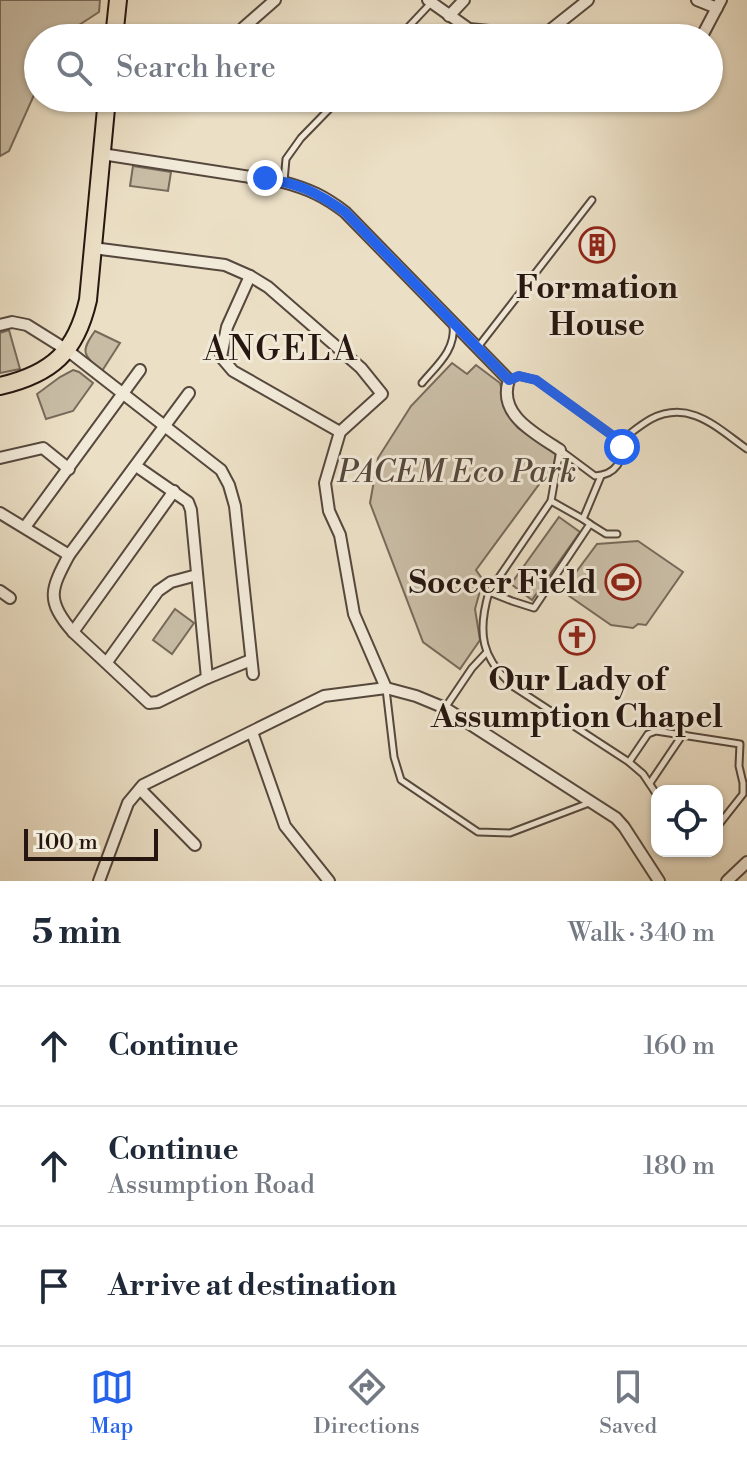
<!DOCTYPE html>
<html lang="en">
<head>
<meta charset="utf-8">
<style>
  body { margin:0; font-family:"Libre Bodoni",serif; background:#f6f6f7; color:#1f2937 }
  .controls { position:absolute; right:24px; bottom:24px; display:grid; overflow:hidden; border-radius:16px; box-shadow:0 2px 6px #0004 }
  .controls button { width:72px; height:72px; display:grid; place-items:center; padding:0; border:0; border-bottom:2px solid #e0e1e3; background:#fff; color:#1f2937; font:40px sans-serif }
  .scale { position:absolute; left:24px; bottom:20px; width:134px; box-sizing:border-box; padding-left:8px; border:4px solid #251610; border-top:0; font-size:22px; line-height:28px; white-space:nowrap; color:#251610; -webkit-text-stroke:6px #f2ead9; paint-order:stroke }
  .stop { position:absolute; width:24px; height:24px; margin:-18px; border:6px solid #2563eb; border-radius:50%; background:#fff }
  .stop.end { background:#2563eb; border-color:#fff; box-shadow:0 2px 8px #0008 }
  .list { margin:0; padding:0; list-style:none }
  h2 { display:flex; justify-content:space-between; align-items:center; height:104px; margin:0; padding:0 32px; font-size:34px }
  h2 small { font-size:26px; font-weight:400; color:#747a83 }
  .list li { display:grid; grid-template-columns:52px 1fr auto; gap:24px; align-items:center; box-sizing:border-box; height:120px; padding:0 32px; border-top:2px solid #e0e1e3 }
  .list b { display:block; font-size:30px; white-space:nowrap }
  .list p { margin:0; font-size:26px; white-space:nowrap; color:#747a83 }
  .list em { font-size:26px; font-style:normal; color:#747a83 }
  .icon { flex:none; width:44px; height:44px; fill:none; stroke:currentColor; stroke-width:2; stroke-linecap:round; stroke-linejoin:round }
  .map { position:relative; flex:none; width:747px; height:881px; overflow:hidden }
  .search { position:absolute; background:#fff; box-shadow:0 2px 6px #0004; left:24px; right:24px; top:24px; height:88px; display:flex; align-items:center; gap:20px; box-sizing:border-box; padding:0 28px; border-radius:44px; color:#747a83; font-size:30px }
  .sheet { height:464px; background:#fff }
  nav { display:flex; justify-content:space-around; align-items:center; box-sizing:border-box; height:112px; border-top:2px solid #e0e1e3; background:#fff; font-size:22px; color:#747a83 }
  nav a { display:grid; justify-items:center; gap:4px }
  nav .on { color:#2563eb }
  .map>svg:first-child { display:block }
  .green { fill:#c9bda6; stroke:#776a5b; stroke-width:2 }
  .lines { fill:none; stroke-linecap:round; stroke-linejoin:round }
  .lane-casing { stroke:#56483d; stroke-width:9 }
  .street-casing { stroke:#56483d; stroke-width:14 }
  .primary-casing { stroke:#251610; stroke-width:20 }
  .lane { stroke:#f2ead9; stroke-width:5 }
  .street { stroke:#f2ead9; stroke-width:10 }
  .primary { stroke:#ebdfc5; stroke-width:16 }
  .route { stroke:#2563eb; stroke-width:10 }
  .labels { text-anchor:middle; stroke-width:6; stroke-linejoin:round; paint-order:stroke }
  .poi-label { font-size:32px; font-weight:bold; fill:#251610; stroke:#f2ead9 }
  .park-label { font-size:32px; font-style:italic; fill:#56483d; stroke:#f2ead9 }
  .neighbourhood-label { font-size:34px; letter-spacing:2px; fill:#251610; stroke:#f2ead9 }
</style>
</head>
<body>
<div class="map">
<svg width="747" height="881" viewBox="0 0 747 881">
  <rect width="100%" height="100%" fill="#ebdfc5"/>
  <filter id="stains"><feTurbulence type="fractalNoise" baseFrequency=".0025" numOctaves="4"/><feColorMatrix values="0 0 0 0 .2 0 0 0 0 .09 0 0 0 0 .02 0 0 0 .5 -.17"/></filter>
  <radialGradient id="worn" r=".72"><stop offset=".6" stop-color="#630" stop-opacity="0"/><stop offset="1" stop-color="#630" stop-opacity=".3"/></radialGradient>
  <!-- green -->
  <g class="green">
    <path d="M0,0H100L99,12L59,38H38V86L9,151L0,156Z"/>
    <path d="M133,166L171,172L168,191L130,186Z"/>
    <path d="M9,330L20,369L0,373V333Z"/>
    <path d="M95,331L120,343L102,371C83,355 80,352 95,331Z"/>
    <path d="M452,363L467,374L476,365L500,383L508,415L518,428L556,454L554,464L476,570L483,580L475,609L480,640L460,669L423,642L370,503L378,458L411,406Z"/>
    <path d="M73,370L79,372L93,383L73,411L46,419L37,394L60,377Z"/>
    <path d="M559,517L580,532L532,600L511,584Z"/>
    <path d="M638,541L683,572L646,625L638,624L633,628L611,625L562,591L597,544Z"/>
    <path d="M175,609L194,623L172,654L153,640Z"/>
  </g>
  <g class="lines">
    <defs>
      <g id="lane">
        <path d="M398,38L431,3"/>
        <path d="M284,181L286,159L301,138L340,98"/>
        <path d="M478,347L592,200"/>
        <path d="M510,380L519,376L536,380L620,441"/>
        <path d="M422,383C437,365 456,350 453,325"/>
        <path d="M620,441C626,460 615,475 595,476L560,450L551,501L489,592C477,633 481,658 514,687L629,762L643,774L657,795"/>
        <path d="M620,441C630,434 640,425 651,419C690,399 717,428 747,449"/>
        <path d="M551,501L583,519"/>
        <path d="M590,524L606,534H617"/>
        <path d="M489,592L512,601L534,608L590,524L583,519L601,476"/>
        <path d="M386,689L394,757L401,780L478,832L510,833L589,803"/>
        <path d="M445,708L472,668L486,653"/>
        <path d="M629,762L648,734L656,731L740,744L739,766L743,783V794L717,827"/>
        <path d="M650,783L683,734"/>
      </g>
      <g id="street">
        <path d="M428,0L469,29L561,38"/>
        <path d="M697,0L717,8"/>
        <path d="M449,16L464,0"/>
        <path d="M243,28L275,0"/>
        <path d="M544,35L588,0"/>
        <path d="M701,38L721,0"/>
        <path d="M102,154L283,182C309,189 324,196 345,212L509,380C497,415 536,434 560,450"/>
        <path d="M93,248L225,265L250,276L268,287L361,368L382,394L340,432L325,483L329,511L340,535L354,614L386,688"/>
        <path d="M250,276L227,327L221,357L233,371L340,432"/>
        <path d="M0,325L12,322L27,325L67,350L221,470L229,485L235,506L253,674"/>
        <path d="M189,393L69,555C51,589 45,600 73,632L149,703L158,702L207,678L251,660"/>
        <path d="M0,458L43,448L69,469"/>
        <path d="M136,466L188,502L191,510L207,678"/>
        <path d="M0,513L69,555"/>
        <path d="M25,527L140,370"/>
        <path d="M0,591L10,598"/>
        <path d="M73,632L174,491"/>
        <path d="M107,662L158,591L171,582L197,575"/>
        <path d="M252,732L285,826L329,881"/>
        <path d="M140,789L195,845"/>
        <path d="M99,881L128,803L143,785L324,696L386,688L416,696L445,708L616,818L624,827L659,881"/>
        <path d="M727,881L747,862"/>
      </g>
      <g id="primary">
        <path d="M114,38L118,0"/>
        <path d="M0,386C52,374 76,352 88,300L107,98"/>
      </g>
    </defs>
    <!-- lane casing -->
    <use href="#lane" class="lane-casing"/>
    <!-- street casing -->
    <use href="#street" class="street-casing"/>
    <!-- primary casing -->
    <use href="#primary" class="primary-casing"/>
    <!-- lane -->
    <use href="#lane" class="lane"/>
    <!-- street -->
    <use href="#street" class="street"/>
    <!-- primary -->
    <use href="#primary" class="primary"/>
  </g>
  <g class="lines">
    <!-- route -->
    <path class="route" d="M265,178C299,184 317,192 345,212L509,380L519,376L536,380L620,441L622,447"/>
  </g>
  <!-- icons -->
  <defs>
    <symbol id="building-ring" viewBox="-11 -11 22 22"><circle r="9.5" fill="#f2ead9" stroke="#8f2418" stroke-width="1.5"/><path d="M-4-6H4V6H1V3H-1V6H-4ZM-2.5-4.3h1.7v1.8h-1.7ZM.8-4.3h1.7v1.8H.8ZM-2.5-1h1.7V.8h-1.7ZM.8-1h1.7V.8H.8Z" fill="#8f2418"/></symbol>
    <symbol id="stadium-ring" viewBox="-11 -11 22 22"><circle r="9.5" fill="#f2ead9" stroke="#8f2418" stroke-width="1.5"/><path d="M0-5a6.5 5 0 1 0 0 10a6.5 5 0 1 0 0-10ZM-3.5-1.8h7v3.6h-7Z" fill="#8f2418"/></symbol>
    <symbol id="church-ring" viewBox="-11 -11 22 22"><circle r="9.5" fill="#f2ead9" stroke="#8f2418" stroke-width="1.5"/><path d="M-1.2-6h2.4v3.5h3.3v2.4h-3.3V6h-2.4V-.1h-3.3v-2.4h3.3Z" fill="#8f2418"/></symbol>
  </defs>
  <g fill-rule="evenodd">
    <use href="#building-ring" x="577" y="225" width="40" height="40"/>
    <use href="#stadium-ring" x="603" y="562" width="40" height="40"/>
    <use href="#church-ring" x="557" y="617" width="40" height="40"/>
  </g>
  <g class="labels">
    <!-- poi labels -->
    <g class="poi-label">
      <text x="597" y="298">Formation<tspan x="597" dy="37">House</tspan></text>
      <text x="597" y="593" text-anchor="end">Soccer Field</text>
      <text x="577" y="690">Our Lady of<tspan x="577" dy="37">Assumption Chapel</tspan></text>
    </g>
    <!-- park labels -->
    <g class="park-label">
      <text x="457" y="482">PACEM Eco Park</text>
    </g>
    <!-- neighbourhood labels -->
    <g class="neighbourhood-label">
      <text x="281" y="360">ANGELA</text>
    </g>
  </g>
  <rect width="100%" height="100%" filter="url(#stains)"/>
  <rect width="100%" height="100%" fill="url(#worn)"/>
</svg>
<div class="controls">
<button><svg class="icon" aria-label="locate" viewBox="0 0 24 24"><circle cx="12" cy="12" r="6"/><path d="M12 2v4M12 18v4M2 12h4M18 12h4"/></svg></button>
</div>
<div class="scale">100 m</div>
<div class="stop" style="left:622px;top:447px"></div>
<div class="stop end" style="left:265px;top:178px"></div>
<div class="search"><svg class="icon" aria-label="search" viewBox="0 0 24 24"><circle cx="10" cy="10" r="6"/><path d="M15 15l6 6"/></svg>Search here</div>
</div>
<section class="sheet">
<h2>5 min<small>Walk · 340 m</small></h2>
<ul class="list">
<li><svg class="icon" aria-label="ahead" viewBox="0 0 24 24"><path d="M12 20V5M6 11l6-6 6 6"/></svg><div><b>Continue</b></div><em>160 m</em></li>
<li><svg class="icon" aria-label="ahead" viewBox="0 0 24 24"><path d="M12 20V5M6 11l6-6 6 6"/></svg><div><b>Continue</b><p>Assumption Road</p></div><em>180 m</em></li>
<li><svg class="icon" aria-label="arrive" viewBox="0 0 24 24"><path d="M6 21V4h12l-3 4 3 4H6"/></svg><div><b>Arrive at destination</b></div></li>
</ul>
</section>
<nav>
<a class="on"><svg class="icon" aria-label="map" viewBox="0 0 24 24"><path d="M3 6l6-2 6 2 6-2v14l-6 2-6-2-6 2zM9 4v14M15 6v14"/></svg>Map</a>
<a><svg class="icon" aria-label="directions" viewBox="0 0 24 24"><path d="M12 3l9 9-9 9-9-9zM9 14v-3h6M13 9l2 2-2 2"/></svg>Directions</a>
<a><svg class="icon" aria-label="saved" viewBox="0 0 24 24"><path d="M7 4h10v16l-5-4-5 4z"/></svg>Saved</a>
</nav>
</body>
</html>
